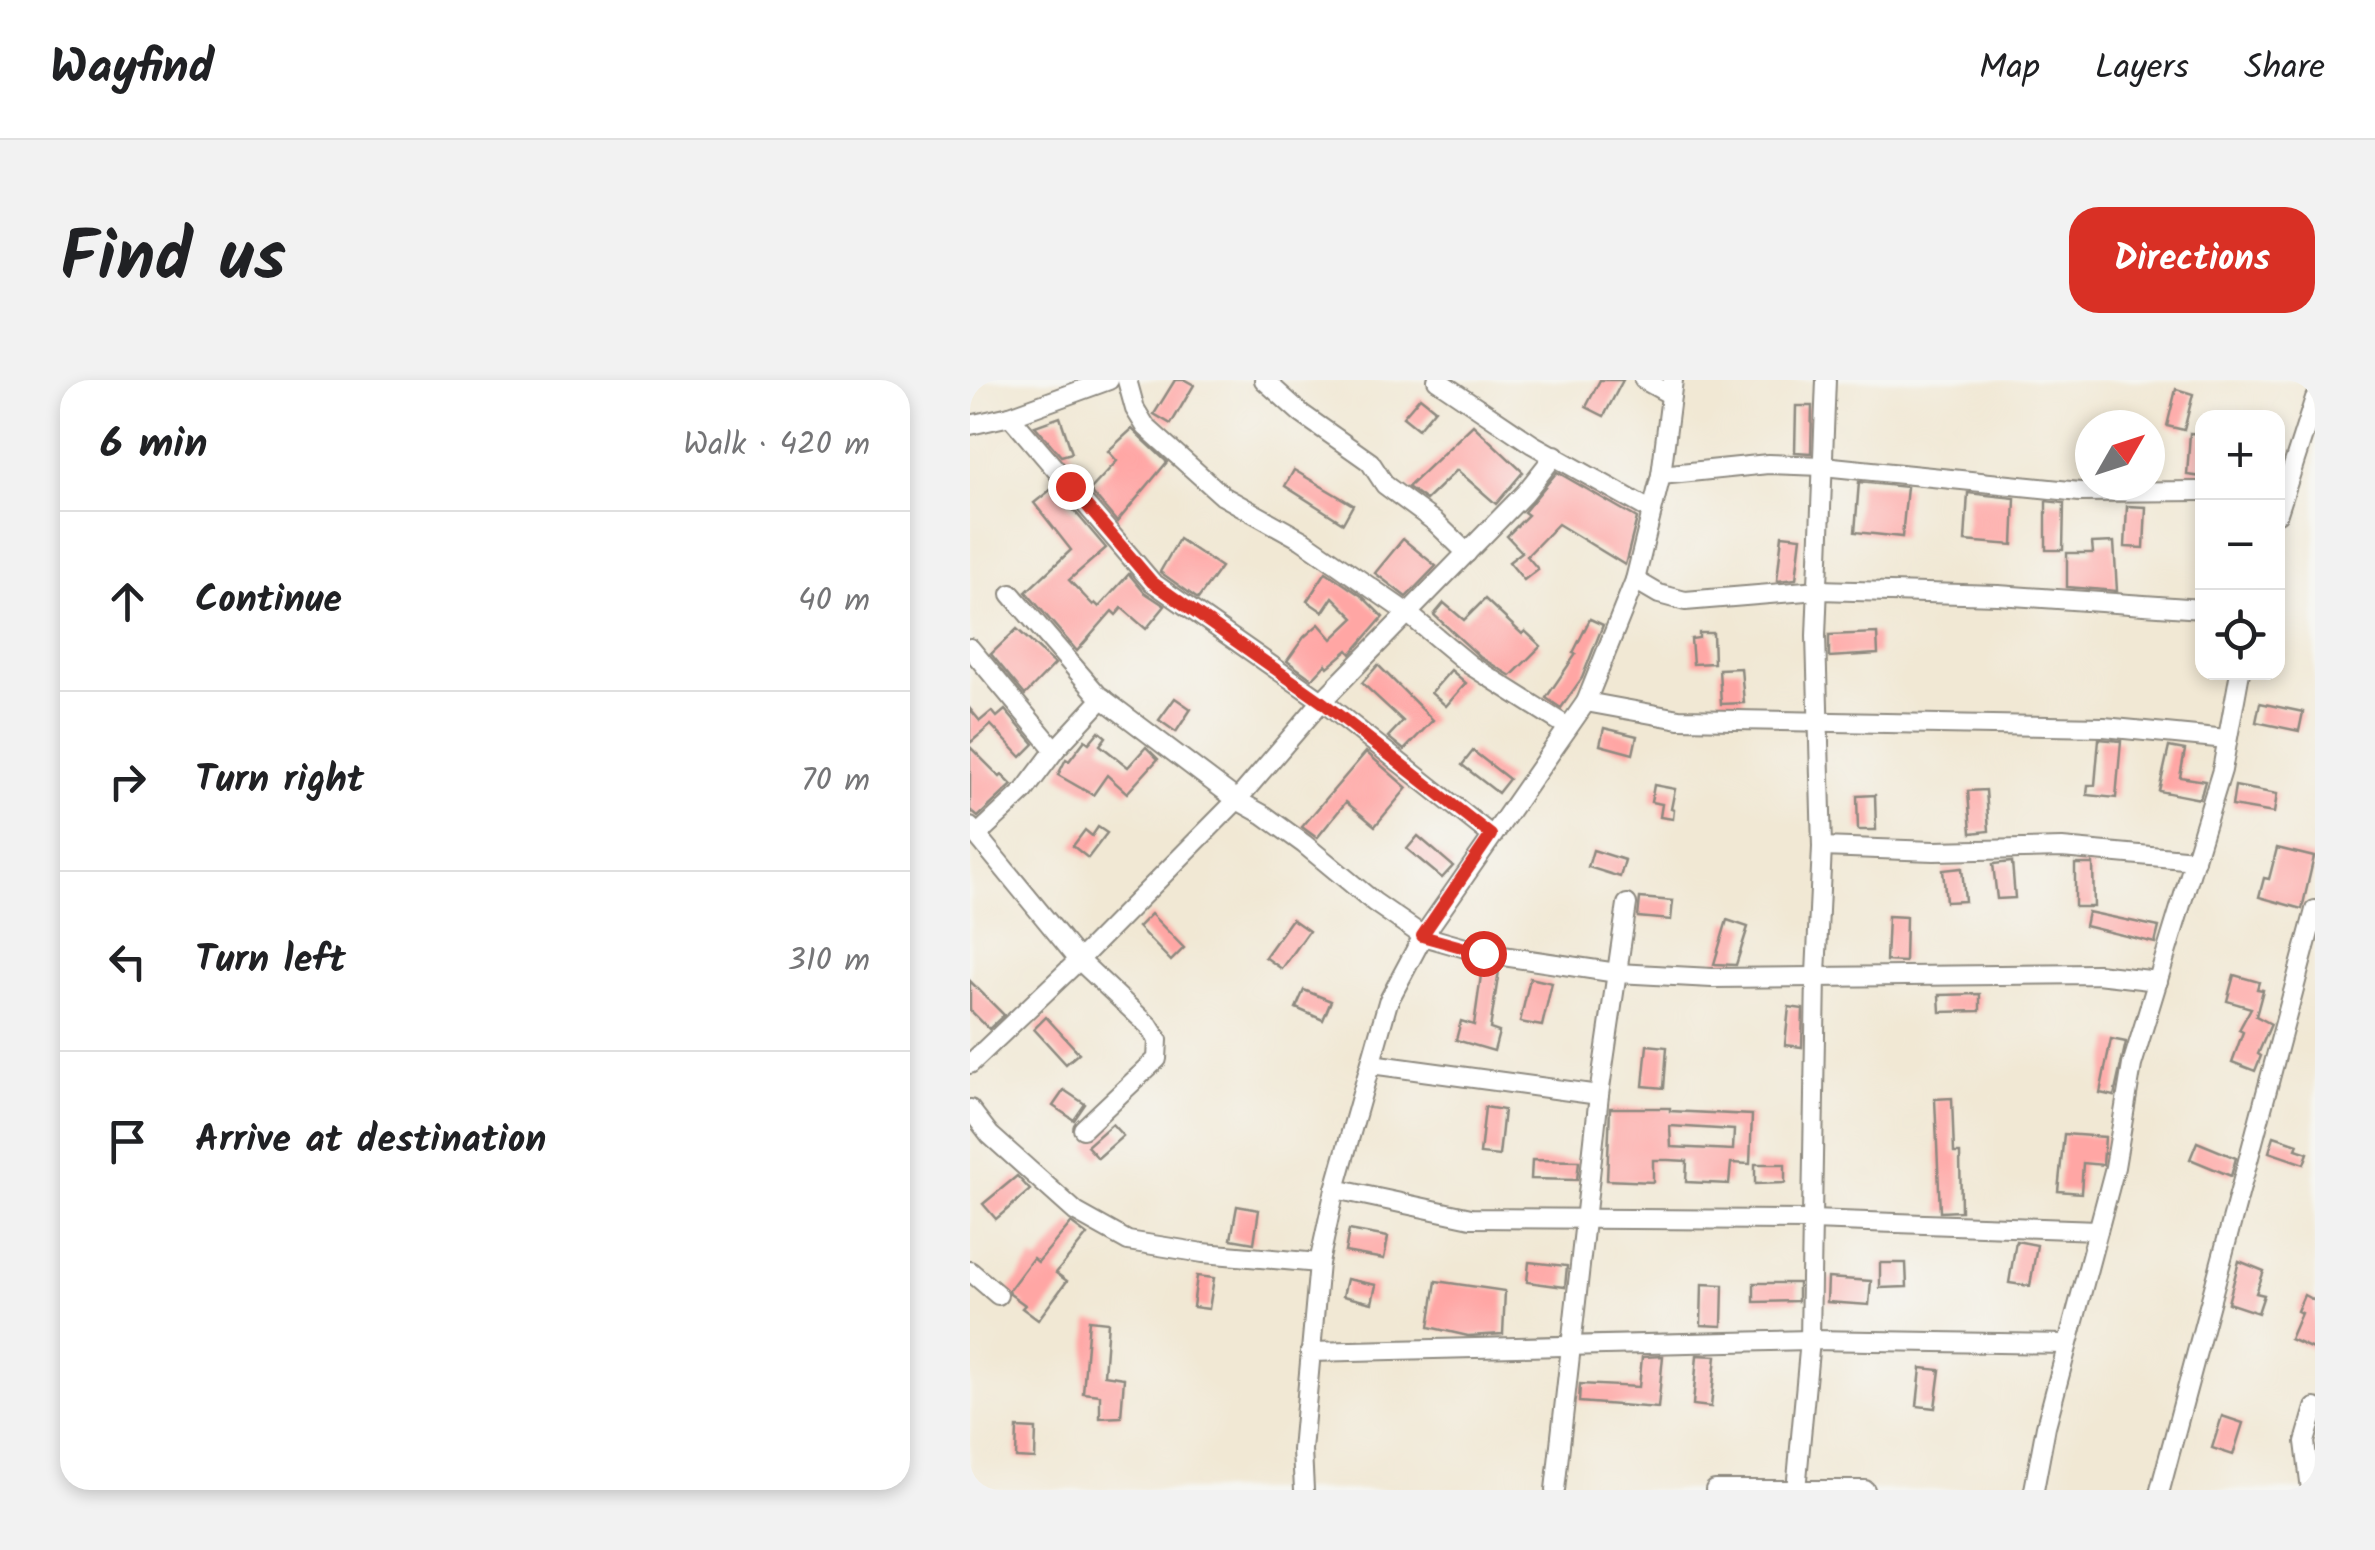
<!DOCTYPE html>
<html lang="en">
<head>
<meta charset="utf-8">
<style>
  body { margin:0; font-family:Kalam,sans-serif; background:#f2f2f2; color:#202124 }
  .controls { position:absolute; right:30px; top:30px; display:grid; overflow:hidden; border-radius:20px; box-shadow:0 5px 15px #0003 }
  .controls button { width:90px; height:90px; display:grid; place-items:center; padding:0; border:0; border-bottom:2px solid #e0e0e0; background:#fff; color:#202124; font:50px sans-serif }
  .compass { position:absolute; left:1105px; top:30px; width:90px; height:90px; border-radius:50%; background:#fff; box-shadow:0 5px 15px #0003; rotate:51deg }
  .stop { position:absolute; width:30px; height:30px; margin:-22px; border:8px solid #d93025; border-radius:50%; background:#fff }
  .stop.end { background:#d93025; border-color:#fff; box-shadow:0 2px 10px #0008 }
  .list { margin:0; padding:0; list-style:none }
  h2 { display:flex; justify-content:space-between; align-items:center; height:130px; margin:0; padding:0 40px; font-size:42px }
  h2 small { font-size:32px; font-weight:400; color:#757577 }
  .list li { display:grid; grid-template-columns:65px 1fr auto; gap:30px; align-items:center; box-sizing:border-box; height:180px; padding:0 40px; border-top:2px solid #e0e0e0 }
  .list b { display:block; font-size:38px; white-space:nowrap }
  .list em { font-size:32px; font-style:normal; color:#757577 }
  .icon { flex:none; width:55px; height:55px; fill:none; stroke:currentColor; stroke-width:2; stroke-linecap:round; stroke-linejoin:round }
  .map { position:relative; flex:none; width:1345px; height:1110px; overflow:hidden; border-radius:30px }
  header { display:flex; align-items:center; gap:60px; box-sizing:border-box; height:140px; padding:0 50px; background:#fff; border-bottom:2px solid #e0e0e0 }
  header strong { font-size:48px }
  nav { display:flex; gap:55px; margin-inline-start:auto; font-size:35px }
  .intro { display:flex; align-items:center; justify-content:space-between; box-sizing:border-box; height:240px; padding:0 60px }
  h1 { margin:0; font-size:70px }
  .button { padding:25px 45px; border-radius:30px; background:#d93025; color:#fff; font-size:35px; font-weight:700 }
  main { display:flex; gap:60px; padding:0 60px }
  aside { flex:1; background:#fff; border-radius:30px; box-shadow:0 5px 15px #0003 }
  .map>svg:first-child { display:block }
  .building { fill:#ffa6a4; fill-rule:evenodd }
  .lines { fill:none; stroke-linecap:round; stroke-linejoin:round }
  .minor-casing { stroke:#8e8a80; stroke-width:22 }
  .minor { stroke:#fff; stroke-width:18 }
  .route { stroke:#d93025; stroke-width:12 }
</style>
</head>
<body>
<header>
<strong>Wayfind</strong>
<nav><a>Map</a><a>Layers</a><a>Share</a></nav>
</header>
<div class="intro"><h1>Find us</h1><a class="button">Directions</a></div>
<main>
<aside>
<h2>6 min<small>Walk · 420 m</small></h2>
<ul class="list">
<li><svg class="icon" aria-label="ahead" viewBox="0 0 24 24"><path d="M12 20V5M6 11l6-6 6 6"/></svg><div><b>Continue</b></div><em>40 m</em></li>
<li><svg class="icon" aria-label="right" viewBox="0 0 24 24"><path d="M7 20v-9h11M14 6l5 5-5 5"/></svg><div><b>Turn right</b></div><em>70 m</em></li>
<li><svg class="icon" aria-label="left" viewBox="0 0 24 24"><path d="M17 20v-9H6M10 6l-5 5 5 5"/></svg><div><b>Turn left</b></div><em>310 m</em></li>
<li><svg class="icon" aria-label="arrive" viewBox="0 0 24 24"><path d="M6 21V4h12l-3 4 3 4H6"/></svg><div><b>Arrive at destination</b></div></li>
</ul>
</aside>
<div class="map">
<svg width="1345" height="1110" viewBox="0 0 1345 1110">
  <rect width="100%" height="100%" fill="#f6f6f2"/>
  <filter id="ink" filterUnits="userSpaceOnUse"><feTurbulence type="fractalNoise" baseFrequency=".01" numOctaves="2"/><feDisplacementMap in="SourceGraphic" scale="20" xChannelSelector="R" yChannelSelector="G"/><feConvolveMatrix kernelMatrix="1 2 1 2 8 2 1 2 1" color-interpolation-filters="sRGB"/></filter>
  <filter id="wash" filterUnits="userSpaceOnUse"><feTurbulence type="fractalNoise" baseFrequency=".0048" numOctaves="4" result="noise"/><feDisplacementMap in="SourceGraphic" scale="40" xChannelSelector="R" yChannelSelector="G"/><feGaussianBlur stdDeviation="2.25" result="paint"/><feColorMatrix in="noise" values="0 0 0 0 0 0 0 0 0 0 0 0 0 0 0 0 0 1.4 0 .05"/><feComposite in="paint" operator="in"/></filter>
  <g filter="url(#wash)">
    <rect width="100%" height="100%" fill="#f1e8d4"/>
    <g id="blocks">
      <!-- building -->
      <g class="building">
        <path d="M205,0H215L224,5L201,44L184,34Z"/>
        <path d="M630,0H653L634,36L616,27Z"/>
        <path d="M1206,9L1223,14L1214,50L1197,46Z"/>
        <path d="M450,17L465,29L448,49L433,37Z"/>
        <path d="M826,26H842L841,73L825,72Z"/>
        <path d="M90,37L102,73L91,76L65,46Z"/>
        <path d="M503,45L553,92L526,124L487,90L456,120L438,107Z"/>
        <path d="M162,49L197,82L147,142L120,110L147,81L138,71Z"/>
        <path d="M1220,53L1232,54V97L1217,95Z"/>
        <path d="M324,90L383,125L373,143L315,106Z"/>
        <path d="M587,92L667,138L655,185L588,144L557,176L568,189L554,200L539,182L552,172L537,156L558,135L554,132Z"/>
        <path d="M889,102L937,107L932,157L885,152Z"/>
        <path d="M84,107L136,168L99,200L123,225L125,223L129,227L159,194L174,212L195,226L176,249L152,228L146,235L142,231L107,271L56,212L101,170L64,123Z"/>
        <path d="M998,113L1045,118L1043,165L995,161Z"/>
        <path d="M1076,121L1094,123L1093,170H1076Z"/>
        <path d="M1157,126L1176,127L1174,168L1155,167Z"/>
        <path d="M812,155L831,157L826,199L807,201Z"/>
        <path d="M209,159L251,187L228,219L190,192Z"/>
        <path d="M433,159L466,186L436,217L405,193Z"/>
        <path d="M1144,162L1147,211L1097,207V173H1123L1122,163Z"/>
        <path d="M356,192L393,217L413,237L381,274L378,270L358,287L356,284L342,299L317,281L334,257L349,244L362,259L384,238L363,217L353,232L337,221Z"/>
        <path d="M515,219L552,254L555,251L571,266L541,296L510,277L464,235L474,223L494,240Z"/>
        <path d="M620,239L633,245L612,298L591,328L576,318L606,274L603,273Z"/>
        <path d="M47,249L85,284L55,315L21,274Z"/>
        <path d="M729,253H743L744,283L723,284L721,259L729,258Z"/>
        <path d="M907,253L908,274L859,277V255Z"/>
        <path d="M408,285L463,340L434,370L418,357L433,341L392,303Z"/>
        <path d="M771,288L774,323L751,324L749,289Z"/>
        <path d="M481,290L496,303L476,326L461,313Z"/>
        <path d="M205,318L221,329L206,352L189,340Z"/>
        <path d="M1290,323L1333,332L1329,351L1286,342Z"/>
        <path d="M0,329L10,341L22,331L27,337L35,330L64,364L51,377L21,345L0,363Z"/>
        <path d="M634,348L667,356L663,374L630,365Z"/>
        <path d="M129,351L136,357L130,365L158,387L176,367L188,379L157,413L137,395L123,415L88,395L96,379L99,381L115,360L119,363Z"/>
        <path d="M1129,359L1151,361L1146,418L1117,415L1118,405H1125Z"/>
        <path d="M0,367L30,397L32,395L42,405L8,437L0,430Z"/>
        <path d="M1199,367L1215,370L1210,397L1235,401L1230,419L1189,411Z"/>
        <path d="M503,371L539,399L528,413L492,385Z"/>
        <path d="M396,372L437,408L405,446L376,422L347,458L332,447Z"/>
        <path d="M684,405L705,409L701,429L704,430L703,439L690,437L692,424L681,422Z"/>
        <path d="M1265,406L1307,414L1304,433L1262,426Z"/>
        <path d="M1016,410L1019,451L1001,453L998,411Z"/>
        <path d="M905,415L906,450H888L887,416Z"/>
        <path d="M128,447L137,453L118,478L103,466L115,450L122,456Z"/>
        <path d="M448,456L483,486L472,498L437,469Z"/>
        <path d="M1307,468L1344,477L1332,529L1289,517L1294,498L1299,499Z"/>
        <path d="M623,470L655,480L650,497L618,487Z"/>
        <path d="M1042,482L1045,518L1027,519L1023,484Z"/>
        <path d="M1105,484H1123L1124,527H1105Z"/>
        <path d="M992,488L995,521L976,522L973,490Z"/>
        <path d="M670,518L703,521L701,540L668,537Z"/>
        <path d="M1118,532L1189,547L1185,563L1115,546Z"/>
        <path d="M181,534L214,568L201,581L168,547Z"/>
        <path d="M918,536L936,537L935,582L916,581Z"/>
        <path d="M322,539L339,551L312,589L295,577Z"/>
        <path d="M757,540L778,547L766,585L744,584Z"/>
        <path d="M512,588L529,591L520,649L529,652L524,671L486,660L491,641L504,645Z"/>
        <path d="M1264,595L1289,602L1287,609L1293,610L1286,636L1301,644L1288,674L1291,676L1285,691L1262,682L1273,652L1269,650L1281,628L1257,621Z"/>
        <path d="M560,598L582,603L572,646L550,642Z"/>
        <path d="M0,601L34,635L19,649L0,630Z"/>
        <path d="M334,610L361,621L353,640L326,628Z"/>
        <path d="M1010,614V631L970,632L969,615Z"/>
        <path d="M819,627L833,629L832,667L815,665Z"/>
        <path d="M76,637L109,673L96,684L64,649Z"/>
        <path d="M1141,659L1156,662L1144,716L1130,713Z"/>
        <path d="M677,665L697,667L694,708L673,706Z"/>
        <path d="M94,710L115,724L104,740L83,726Z"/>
        <path d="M982,718L984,773H990L991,831L970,832L965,719Z"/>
        <path d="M515,727L534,730L529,776L510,774Z"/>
        <path d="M640,728H700V731L782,735L780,784L761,783L759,804L716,802L717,781L698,780H683V802L637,800ZM700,746L764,750L763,770L701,767Z"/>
        <path d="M142,744L153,756L128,778L117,766Z"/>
        <path d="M1094,754L1135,757L1133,785L1113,783L1111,813L1088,811Z"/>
        <path d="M1304,756L1328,764L1326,769L1338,773L1334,784L1299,772Z"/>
        <path d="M1227,762L1266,778L1261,796L1220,779Z"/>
        <path d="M562,780L609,781L607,800L561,799Z"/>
        <path d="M785,784H815V803L785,804Z"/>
        <path d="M47,796L60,810L26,839L13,824Z"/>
        <path d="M267,826L289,830L284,863L261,859Z"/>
        <path d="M101,843L117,855L86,893L97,901L68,940L52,928L55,925L40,914L39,910L63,878L68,882Z"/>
        <path d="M379,850L418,857L414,879L375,872Z"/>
        <path d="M1046,861L1067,865L1060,906L1039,903Z"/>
        <path d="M1269,881L1294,891L1286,913L1294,915L1288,933L1258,923Z"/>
        <path d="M559,882L597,886L595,907L557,902Z"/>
        <path d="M910,883H936L937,907L910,908Z"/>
        <path d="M227,896L244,898L239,929L223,927Z"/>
        <path d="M858,898L901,901L899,925L857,922Z"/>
        <path d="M377,899L406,905L402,923L373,916Z"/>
        <path d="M466,901L535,911L533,954L498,956L459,947Z"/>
        <path d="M784,903H828V921L784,922Z"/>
        <path d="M732,904L753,905L752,946L731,945Z"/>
        <path d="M1334,915L1345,921V970L1320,959L1331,933L1327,931Z"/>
        <path d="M119,940L138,942L134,995L154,998L151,1037L130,1038V1015L113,1013Z"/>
        <path d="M727,975L746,976L741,1027L723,1025Z"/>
        <path d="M693,976L688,1028L609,1022L610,1004L669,1007L672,977Z"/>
        <path d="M951,988L970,990L965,1028L947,1026Z"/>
        <path d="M1252,1036L1273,1043L1263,1075L1242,1068Z"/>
        <path d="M47,1048L66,1049L65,1079L46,1078Z"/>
      </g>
    </g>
  </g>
  <g filter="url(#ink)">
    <use href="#blocks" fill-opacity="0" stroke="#8e8a80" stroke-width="2.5"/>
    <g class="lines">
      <defs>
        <g id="minor">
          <path d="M157,0L165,29L176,47L253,116L332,160L436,232L500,285L598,347"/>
          <path d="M294,0L332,34L400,82L415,105L465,142L497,173"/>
          <path d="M467,0L562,64L682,131"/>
          <path d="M674,0L701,15"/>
          <path d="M40,36L182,202L352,321L521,455"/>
          <path d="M0,45L40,36L139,0"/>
          <path d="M691,95L798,84L853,86L1110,112L1232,111"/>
          <path d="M1308,133L1345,18"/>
          <path d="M665,200L689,214L715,221L848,210L1028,215L1232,229"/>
          <path d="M41,214L128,315L267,420L294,435L334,464L404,522L453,556L513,573L647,593L742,598L1127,594L1188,601"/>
          <path d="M0,268L85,370L54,411L7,455"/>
          <path d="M616,322L709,339L1134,347L1257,359"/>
          <path d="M85,370L133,318"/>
          <path d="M0,447L109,580L179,646L188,660L187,679L113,749"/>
          <path d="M852,467L964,471L1092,468L1225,480"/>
          <path d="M0,684L109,580L267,420L352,321L555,113L585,75"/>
          <path d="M401,684L629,715"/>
          <path d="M0,729L20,755L106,832L158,861L233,873L349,883"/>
          <path d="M365,809L501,838L841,840L1128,850"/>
          <path d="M0,891L28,915"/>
          <path d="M340,972L840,960L1097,964"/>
          <path d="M334,1110L332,1070L349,883L365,809L418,622L453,556L616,322L665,200L691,95L703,0"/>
          <path d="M585,1110L629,715L657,524"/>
          <path d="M745,1110H895"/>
          <path d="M826,1110L840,960L846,594L852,467L846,256L856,0"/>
          <path d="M1064,1110L1076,1046L1145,787L1162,685L1252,390L1270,292"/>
          <path d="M1190,1110L1345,530"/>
          <path d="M1341,1110L1335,1062L1345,1028"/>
        </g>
      </defs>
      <!-- minor casing -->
      <use href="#minor" class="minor-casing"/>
      <!-- minor -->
      <use href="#minor" class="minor"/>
    </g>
  </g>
  <g class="lines" filter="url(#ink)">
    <!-- route -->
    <path class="route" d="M100,106L182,202L352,322L521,455L452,556L513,573"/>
  </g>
</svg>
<div class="controls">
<button>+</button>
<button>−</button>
<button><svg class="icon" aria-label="locate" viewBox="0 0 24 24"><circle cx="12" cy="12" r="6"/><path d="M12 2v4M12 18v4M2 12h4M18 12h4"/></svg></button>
</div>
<svg class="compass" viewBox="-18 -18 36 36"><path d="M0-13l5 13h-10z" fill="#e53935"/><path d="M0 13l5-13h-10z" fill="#757577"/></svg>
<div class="stop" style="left:513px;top:573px"></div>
<div class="stop end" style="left:100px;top:106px"></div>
</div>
</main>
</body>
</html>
